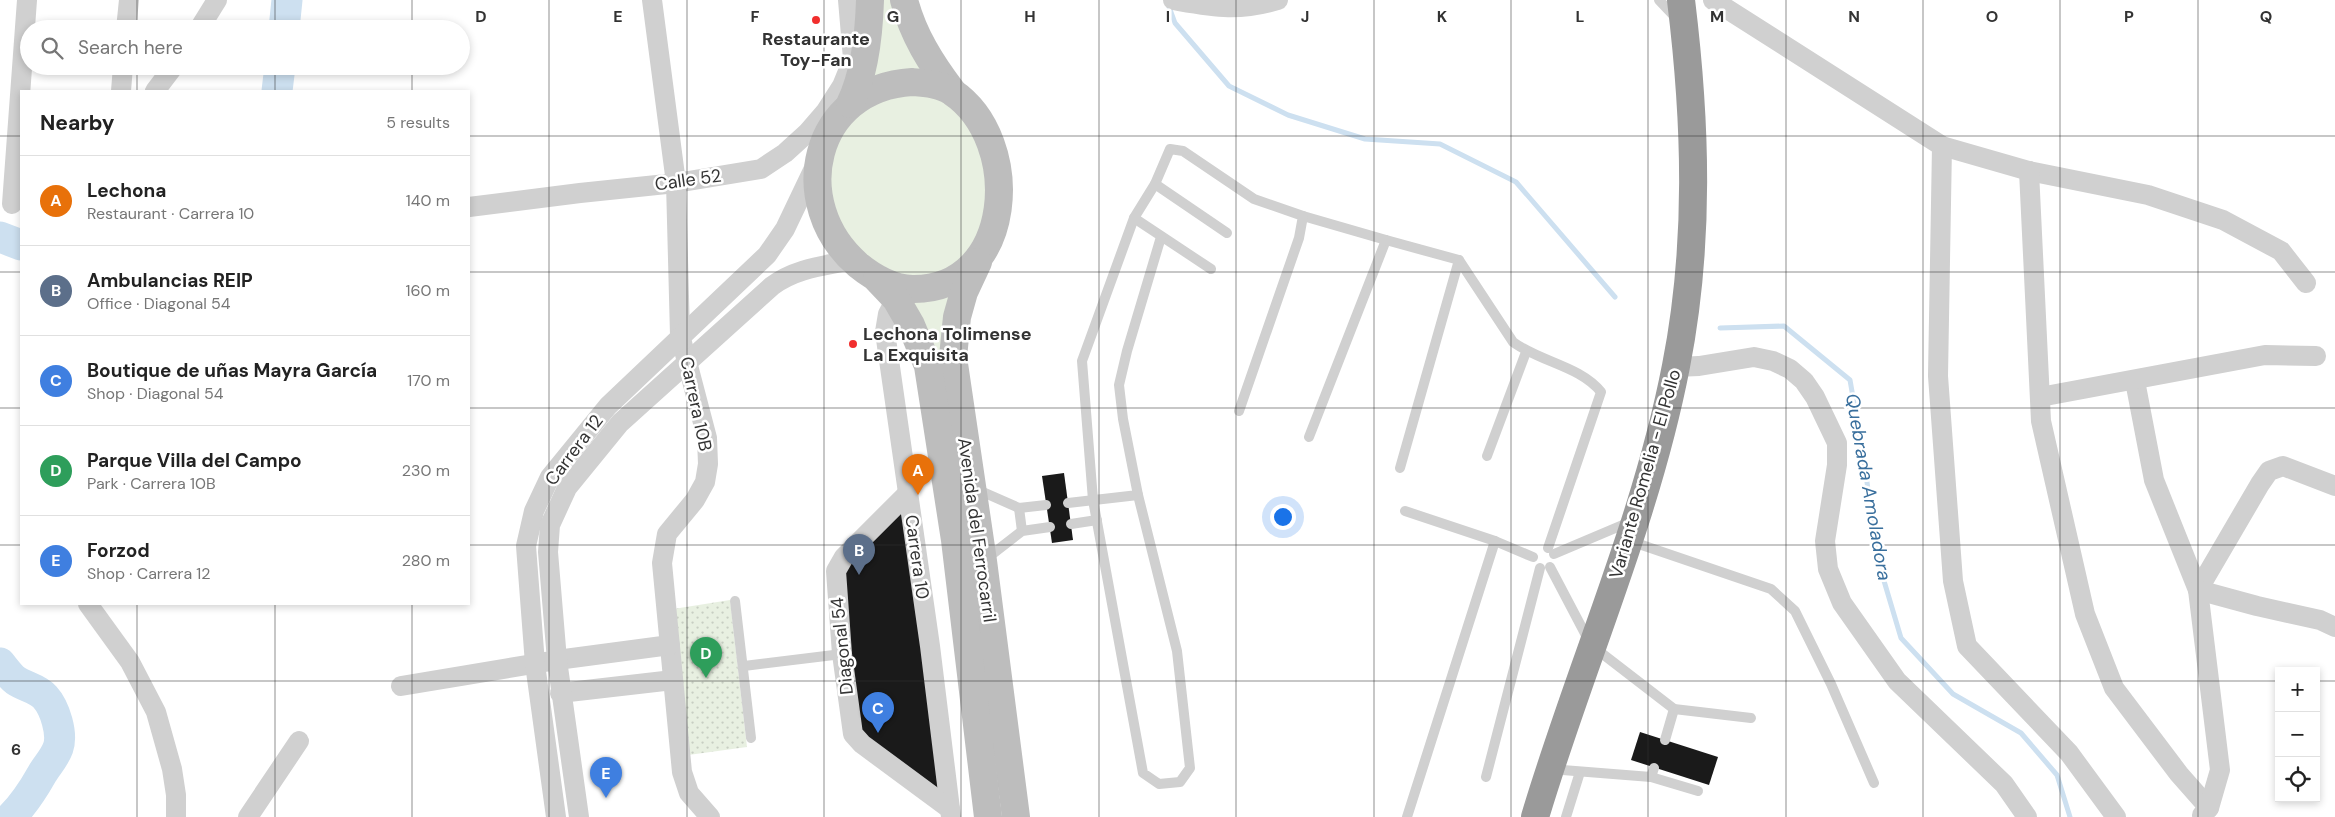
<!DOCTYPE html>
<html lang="en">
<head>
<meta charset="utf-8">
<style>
  body { margin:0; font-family:"DM Sans",sans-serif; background:#f6f6f6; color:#222 }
  .controls { position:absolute; right:15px; bottom:15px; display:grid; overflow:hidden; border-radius:0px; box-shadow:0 2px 8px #0003 }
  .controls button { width:45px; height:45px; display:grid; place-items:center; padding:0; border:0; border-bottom:1px solid #e0e0e0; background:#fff; color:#222; font:25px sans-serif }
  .you { position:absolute; left:1282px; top:516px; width:18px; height:18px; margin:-12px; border:4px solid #fff; border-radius:50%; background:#1a73e8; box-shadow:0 0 0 8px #1a73e833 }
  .badge { display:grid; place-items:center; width:32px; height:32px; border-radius:50%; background:#0b8043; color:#fff; font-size:16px; font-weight:700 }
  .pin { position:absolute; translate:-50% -41px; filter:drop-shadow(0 1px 2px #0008) }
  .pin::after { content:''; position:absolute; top:26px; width:18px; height:15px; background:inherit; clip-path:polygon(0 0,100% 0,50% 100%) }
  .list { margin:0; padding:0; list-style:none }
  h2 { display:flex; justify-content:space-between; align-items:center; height:65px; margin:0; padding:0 20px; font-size:21px }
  h2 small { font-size:16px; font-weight:400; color:#767676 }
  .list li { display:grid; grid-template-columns:32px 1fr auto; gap:15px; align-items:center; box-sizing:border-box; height:90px; padding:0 20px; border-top:1px solid #e0e0e0 }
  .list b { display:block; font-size:19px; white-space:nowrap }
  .list p { margin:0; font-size:16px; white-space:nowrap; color:#767676 }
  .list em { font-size:16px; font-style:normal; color:#767676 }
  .icon { flex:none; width:28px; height:28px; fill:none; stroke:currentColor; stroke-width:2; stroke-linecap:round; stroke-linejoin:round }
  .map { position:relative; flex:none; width:2335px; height:817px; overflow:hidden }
  .search { position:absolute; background:#fff; box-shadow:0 2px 8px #0003; left:20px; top:20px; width:450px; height:55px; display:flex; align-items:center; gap:12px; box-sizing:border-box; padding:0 18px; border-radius:28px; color:#767676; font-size:19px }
  .panel { position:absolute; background:#fff; box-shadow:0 2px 8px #0003; left:20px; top:90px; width:450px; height:515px; border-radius:0px }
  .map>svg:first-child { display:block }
  .grass { fill:#e8f0e1 }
  .park { fill:url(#park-dots) }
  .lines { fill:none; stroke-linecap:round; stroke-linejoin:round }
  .stream { stroke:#cde0f0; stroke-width:5 }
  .river { stroke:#cde0f0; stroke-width:31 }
  .building { fill:#1a1a1a }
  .lane { stroke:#d0d0d0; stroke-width:10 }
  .street { stroke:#d0d0d0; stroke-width:20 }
  .secondary { stroke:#bdbdbd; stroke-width:28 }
  .highway { stroke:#9a9a9a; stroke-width:28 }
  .grid { fill:none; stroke:#333; stroke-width:1; stroke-opacity:0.55 }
  .poi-dot { fill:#f12e2d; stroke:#fff; stroke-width:2 }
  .labels { text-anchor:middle; stroke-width:5; stroke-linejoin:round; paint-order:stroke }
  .poi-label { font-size:18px; font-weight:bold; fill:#333; stroke:#fff }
  .street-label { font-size:18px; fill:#333; stroke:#fff }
  .water-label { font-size:19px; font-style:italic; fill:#396f9d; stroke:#fff }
  .grid-label { font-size:16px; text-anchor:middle; font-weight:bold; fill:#333; stroke:#fff; stroke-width:5; stroke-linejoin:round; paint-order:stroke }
</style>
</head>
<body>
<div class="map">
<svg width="2335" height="817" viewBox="0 0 2335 817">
  <defs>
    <pattern id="park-dots" width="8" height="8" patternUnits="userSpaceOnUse" patternTransform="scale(1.25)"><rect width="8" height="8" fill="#e8f0e1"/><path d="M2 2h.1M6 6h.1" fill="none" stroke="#c7cec2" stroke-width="1.8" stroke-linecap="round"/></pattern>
  </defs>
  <rect width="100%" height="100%" fill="#fff"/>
  <!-- grass -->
  <path class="grass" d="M870,0H904L997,164L953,357L928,366L819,201Z"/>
  <!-- park -->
  <path class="park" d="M730,600L747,747L681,756L667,610Z"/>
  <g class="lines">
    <!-- stream -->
    <g class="stream">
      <path d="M1168,4L1175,23L1229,86L1288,115L1365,139L1440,144L1516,182L1615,297"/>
      <path d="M1720,328L1784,326L1850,380L1865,466L1876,554L1901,638L1953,694L2021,733L2057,775L2070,817"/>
    </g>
    <!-- river -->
    <g class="river">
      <path d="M284,29L287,0"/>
      <path d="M277,91L280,66"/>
      <path d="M0,237L21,245"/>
      <path d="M0,663C5,669 10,676 15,680C25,687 37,688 45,697C55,708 63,734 58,748C54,759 47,765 42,774C33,790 24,804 11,817"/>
    </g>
  </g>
  <!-- building -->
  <g class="building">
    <path d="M1064,473L1073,540L1052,543L1042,476Z"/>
    <path d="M904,497L949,804L853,734L836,571Z"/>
    <path d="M1640,732L1718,757L1709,785L1631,760Z"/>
  </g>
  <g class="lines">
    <!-- lane -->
    <g class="lane">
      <path d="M1659,0L1677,19"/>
      <path d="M1155,184L1227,233"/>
      <path d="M1303,216L1386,240L1309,437"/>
      <path d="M1134,218L1211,269"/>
      <path d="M1386,240L1459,260L1400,468"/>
      <path d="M1459,260L1513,342C1540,362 1580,366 1601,392L1548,548"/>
      <path d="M1487,456L1526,352"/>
      <path d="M976,489L1019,508L1046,505"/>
      <path d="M1138,495L1177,651L1190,768L1180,782L1159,784L1143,773L1093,500L1082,361L1134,218L1155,184L1170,149L1183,151L1254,199L1303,216L1299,238L1239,411"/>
      <path d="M1068,503L1138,495L1123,419L1119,385L1127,351L1161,237"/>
      <path d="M1019,508L1022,531"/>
      <path d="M1405,511L1495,541"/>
      <path d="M1071,524L1097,520"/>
      <path d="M1630,541L1771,589L1795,611L1831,684L1874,783"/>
      <path d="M1554,554L1632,521"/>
      <path d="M986,559L1022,531L1050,527"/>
      <path d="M1550,567L1591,645L1674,709L1665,740"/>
      <path d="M735,601L751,738"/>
      <path d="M744,666L842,654"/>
      <path d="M1674,709L1751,718"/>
      <path d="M1550,769L1651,777L1654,768"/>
      <path d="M1486,777L1540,568"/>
      <path d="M1651,777L1698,791"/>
      <path d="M1407,817L1495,541L1533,557"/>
      <path d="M1566,817L1580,772"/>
    </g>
    <!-- street -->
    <g class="street">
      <path d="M652,0L676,183L680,335L707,438L708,464L705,482L695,500L667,534L662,563L682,772L689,793L710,817"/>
      <path d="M1173,0C1214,7 1237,12 1278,0"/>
      <path d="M1713,0L1942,146L2029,171L2148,195L2223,220L2281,251L2306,283"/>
      <path d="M126,29L129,0"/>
      <path d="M199,29L217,0"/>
      <path d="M121,91L123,66"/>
      <path d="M155,91L174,66"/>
      <path d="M1942,146L1938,376L1953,581L1967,646L2069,753L2116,817"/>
      <path d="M2029,171L2041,421L2085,614L2114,688L2179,774L2209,808"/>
      <path d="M12,204L27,0"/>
      <path d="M469,207L580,193L676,183L761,169L785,153L807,133L826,111L842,86L853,59L848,0"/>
      <path d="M896,299L888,314L885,332L930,646L951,817"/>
      <path d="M1676,367L1699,366L1754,357L1773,361L1790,369L1804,381L1815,397L1837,443V465L1825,541L1828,569L1842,603L1897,681L2004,784L2027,817"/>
      <path d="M2135,381L2154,480L2198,590L2220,770L2209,808L2202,815"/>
      <path d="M2040,397L2265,355L2316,356"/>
      <path d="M907,494L844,557L836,571L842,654L853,734L862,744L950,809"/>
      <path d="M2198,590L2260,484L2269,471L2283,466L2335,486"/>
      <path d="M2198,590L2257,606L2320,620L2335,627"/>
      <path d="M88,604L130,662L156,712L172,769L176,795V817"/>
      <path d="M401,686L557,660L670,645"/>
      <path d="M560,693L673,680"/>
      <path d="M248,817L299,741"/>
      <path d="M556,817L535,664L526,546L534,511L550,477L608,406L767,255L785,229L816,164"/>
      <path d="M579,817L557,660L548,552L550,525L567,488L620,423L772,286C796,268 824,266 852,260"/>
    </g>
    <!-- secondary -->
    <g class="secondary">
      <path d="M904,0C913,35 931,63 952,91"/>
      <path d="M912,82C925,83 941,84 952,92C1024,140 1015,291 912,289C891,288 874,278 858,265C787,204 812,88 912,82Z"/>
      <path d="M850,104C865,73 869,34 870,0"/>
      <path d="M978,262L964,292L957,317L953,357L983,561L1016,817"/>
      <path d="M877,279L896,299L911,325L928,366L955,540L988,817"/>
    </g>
    <!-- highway -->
    <path class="highway" d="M1535,817C1580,666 1646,521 1676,366C1700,244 1696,122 1681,0"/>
  </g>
  <!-- grid -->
  <path class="grid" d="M137,0V29M275,0V29M412,0V29M549,0V817M687,0V817M824,0V817M961,0V817M1099,0V817M1236,0V817M1374,0V817M1511,0V817M1648,0V817M1786,0V817M1923,0V817M2060,0V817M2198,0V817M137,66V91M275,66V91M412,66V91M0,136H21M469,136H2335M0,272H21M469,272H2335M0,408H21M469,408H2335M0,545H21M469,545H2335M137,604V817M275,604V817M412,604V817M0,681H2279M2316,681H2335"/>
  <!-- markers -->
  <g class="poi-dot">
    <circle cx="816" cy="20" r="5"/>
    <circle cx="853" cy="344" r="5"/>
  </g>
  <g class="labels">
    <!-- poi labels -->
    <g class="poi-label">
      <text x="816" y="45">Restaurante<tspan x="816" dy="21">Toy-Fan</tspan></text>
      <text x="863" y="340" text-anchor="start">Lechona Tolimense<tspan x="863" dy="21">La Exquisita</tspan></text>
    </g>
    <!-- street labels -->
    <g class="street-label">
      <text transform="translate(688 180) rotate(-8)" y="6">Calle 52</text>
      <text transform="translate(696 404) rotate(78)" y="6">Carrera 10B</text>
      <text transform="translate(574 450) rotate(-53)" y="6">Carrera 12</text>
      <text transform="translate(1645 474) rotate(-74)" y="6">Variante Romelia - El Pollo</text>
      <text transform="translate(977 530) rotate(82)" y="6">Avenida del Ferrocarril</text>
      <text transform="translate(917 557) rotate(82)" y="6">Carrera 10</text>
      <text transform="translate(842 646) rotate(-96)" y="6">Diagonal 54</text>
    </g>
    <!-- water labels -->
    <g class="water-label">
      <text transform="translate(1869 487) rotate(80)" y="7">Quebrada Amoladora</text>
    </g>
  </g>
  <g class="grid-label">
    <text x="481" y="22">D</text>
    <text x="618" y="22">E</text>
    <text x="755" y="22">F</text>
    <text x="893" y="22">G</text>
    <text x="1030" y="22">H</text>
    <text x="1168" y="22">I</text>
    <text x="1305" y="22">J</text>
    <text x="1442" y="22">K</text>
    <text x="1580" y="22">L</text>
    <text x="1717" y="22">M</text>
    <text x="1854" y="22">N</text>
    <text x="1992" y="22">O</text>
    <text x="2129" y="22">P</text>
    <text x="2266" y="22">Q</text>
    <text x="16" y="755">6</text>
  </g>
</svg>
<div class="controls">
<button>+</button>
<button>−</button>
<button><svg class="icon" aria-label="locate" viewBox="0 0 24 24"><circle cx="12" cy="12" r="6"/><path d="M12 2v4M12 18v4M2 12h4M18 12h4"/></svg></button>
</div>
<div class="you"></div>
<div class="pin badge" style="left:918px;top:495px;background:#e8710a">A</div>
<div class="pin badge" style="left:859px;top:575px;background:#5c6f8a">B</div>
<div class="pin badge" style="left:878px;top:733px;background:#3f7fe0">C</div>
<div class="pin badge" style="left:706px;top:678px;background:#2e9e5b">D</div>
<div class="pin badge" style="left:606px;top:798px;background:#3f7fe0">E</div>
<div class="search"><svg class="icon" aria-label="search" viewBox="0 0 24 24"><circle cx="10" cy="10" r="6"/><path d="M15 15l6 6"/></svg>Search here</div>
<section class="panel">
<h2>Nearby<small>5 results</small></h2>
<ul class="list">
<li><span class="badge" style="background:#e8710a">A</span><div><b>Lechona</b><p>Restaurant · Carrera 10</p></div><em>140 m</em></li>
<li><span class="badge" style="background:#5c6f8a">B</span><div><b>Ambulancias REIP</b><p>Office · Diagonal 54</p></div><em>160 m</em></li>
<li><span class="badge" style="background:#3f7fe0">C</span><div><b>Boutique de uñas Mayra García</b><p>Shop · Diagonal 54</p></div><em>170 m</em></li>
<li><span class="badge" style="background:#2e9e5b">D</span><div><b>Parque Villa del Campo</b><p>Park · Carrera 10B</p></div><em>230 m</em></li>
<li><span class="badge" style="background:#3f7fe0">E</span><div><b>Forzod</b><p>Shop · Carrera 12</p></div><em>280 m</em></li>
</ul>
</section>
</div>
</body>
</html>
